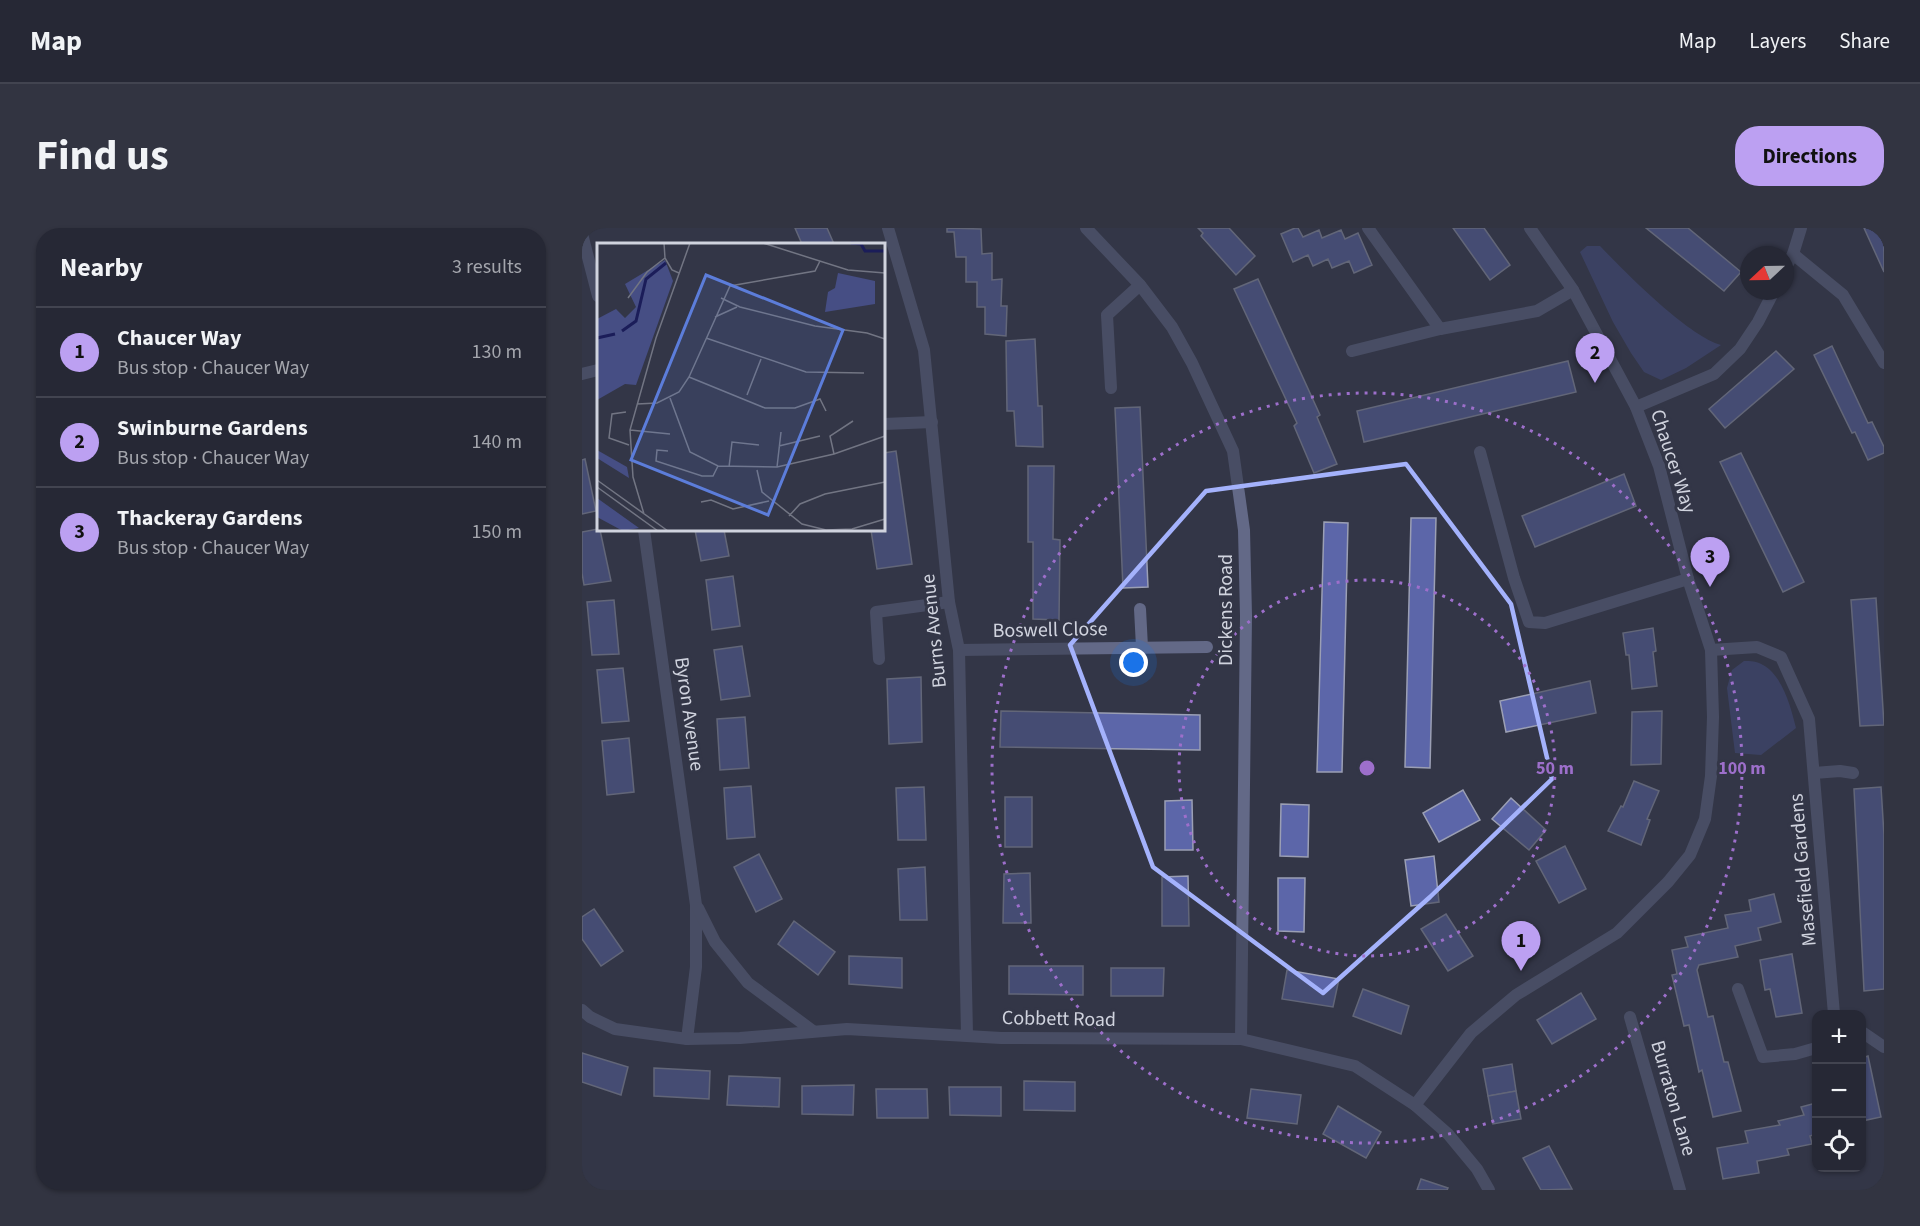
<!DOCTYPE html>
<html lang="en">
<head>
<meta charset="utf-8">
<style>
  body { margin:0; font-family:"Source Sans 3",sans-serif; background:#323441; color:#f1f3f6 }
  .controls { position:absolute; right:18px; bottom:18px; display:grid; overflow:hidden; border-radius:12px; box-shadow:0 2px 4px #0004 }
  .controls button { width:54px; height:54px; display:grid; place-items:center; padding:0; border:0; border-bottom:2px solid #424450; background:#262835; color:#f1f3f6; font:30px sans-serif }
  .compass { position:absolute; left:1158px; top:18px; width:54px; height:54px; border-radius:50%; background:#262835; box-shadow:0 2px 4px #0004; rotate:248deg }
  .you { position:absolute; left:552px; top:435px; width:21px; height:21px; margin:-15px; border:4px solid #fff; border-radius:50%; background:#1a73e8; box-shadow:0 0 0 9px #1a73e833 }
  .badge { display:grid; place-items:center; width:39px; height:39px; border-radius:50%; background:#bca0f2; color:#111; font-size:20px; font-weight:700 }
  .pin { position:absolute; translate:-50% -50px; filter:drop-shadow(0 2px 3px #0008) }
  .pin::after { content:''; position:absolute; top:32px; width:21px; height:18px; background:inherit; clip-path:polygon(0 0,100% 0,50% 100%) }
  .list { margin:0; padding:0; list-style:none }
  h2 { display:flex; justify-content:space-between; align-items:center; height:78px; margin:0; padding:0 24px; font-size:26px }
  h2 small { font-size:20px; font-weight:400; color:#a4a6ad }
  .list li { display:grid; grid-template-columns:39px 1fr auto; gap:18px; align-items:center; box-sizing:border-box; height:90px; padding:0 24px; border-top:2px solid #424450 }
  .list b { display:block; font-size:22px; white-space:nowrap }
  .list p { margin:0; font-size:20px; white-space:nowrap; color:#a4a6ad }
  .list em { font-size:20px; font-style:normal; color:#a4a6ad }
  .icon { flex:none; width:33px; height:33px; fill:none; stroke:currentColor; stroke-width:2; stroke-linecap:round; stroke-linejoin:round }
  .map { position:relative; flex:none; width:1302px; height:962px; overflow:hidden; border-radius:24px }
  header { display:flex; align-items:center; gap:36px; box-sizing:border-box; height:84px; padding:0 30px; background:#262835; border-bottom:2px solid #424450 }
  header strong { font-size:28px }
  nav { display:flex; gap:33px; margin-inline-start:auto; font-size:21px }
  .intro { display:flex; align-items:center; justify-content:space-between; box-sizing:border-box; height:144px; padding:0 36px }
  h1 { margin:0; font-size:42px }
  .button { padding:15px 27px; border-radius:24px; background:#bca0f2; color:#111; font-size:21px; font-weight:700 }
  main { display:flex; gap:36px; padding:0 36px }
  aside { flex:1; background:#262835; border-radius:24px; box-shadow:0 2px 4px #0004 }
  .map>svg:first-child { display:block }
  .green { fill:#464e84 }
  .building { fill:#5c66a9; stroke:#9b9fb4; stroke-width:1.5 }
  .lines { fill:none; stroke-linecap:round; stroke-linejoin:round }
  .service { stroke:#636987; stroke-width:12 }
  .minor { stroke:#636987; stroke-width:12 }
  .marked { fill:none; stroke:#a4b2fc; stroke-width:4.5; stroke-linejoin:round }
  .ring { fill:none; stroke:#9d6fcb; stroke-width:3; stroke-dasharray:3 6 }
  .labels { text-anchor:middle; stroke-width:6; stroke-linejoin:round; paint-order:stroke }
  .street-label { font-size:20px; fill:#d0d3de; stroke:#333647 }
  .inset-river { fill:none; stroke:#1b1d59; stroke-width:3 }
  .inset-road { fill:none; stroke:#727583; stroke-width:1.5 }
  .view { fill:#5c7dda; fill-opacity:0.15; stroke:#5c7dda; stroke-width:3 }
  .inset-edge { fill:none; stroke:#d0d3de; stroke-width:3 }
  .centre { fill:#9d6fcb; stroke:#333647; stroke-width:3 }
  .ring-label { font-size:18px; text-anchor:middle; font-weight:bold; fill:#9d6fcb; stroke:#333647; stroke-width:6; stroke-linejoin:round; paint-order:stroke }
</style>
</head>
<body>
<header>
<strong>Map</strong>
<nav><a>Map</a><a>Layers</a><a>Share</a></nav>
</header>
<div class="intro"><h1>Find us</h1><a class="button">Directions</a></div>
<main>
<aside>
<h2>Nearby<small>3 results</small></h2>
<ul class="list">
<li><span class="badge">1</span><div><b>Chaucer Way</b><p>Bus stop · Chaucer Way</p></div><em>130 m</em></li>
<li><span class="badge">2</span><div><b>Swinburne Gardens</b><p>Bus stop · Chaucer Way</p></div><em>140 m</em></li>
<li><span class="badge">3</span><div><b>Thackeray Gardens</b><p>Bus stop · Chaucer Way</p></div><em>150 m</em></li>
</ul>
</aside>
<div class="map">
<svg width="1302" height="962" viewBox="0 0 1302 962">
  <rect width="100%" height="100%" fill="#333647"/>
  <!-- green -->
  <g class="green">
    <path d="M1005,18H1018C1043,44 1106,108 1139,117L1104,140L1079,152L1062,144L1049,125L1031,94L998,24Z"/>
    <path d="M1162,433C1168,433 1175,433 1181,437C1201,448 1209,480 1214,500L1179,527L1153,525L1145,460L1150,442Z"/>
  </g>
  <!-- building -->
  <g class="building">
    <path d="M213,0H245L252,16H220Z"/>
    <path d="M365,0L399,1L400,26L410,25V52L420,51L419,78H425L424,108L403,106V79H395V54H384V29H374L372,4H365Z"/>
    <path d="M616,0H647L673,28L654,47L619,8L621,5Z"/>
    <path d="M713,0H716L721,9L737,2L740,10L759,2L763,11L776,5L790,37L772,45L767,33L750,40L746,31L731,38L726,27L711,34L699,6Z"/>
    <path d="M871,0H902L928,37L908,52Z"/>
    <path d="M1064,0H1106L1159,44L1142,63Z"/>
    <path d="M1282,0H1302V44Z"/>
    <path d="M676,51L738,187L735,189L755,236L732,245L712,198L715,195L652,61Z"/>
    <path d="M453,111L456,178H460L461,219L434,218L432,183H425L424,113Z"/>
    <path d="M1250,118L1286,195L1290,194L1302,219V225L1286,232L1273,204L1270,205L1232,127Z"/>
    <path d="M1194,123L1212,141L1143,200L1127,181Z"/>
    <path d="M986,133L994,164L782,214L775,183Z"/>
    <path d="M558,179L566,359L541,360L533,180Z"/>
    <path d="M314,223L330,336L295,341L289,302H302V225Z"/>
    <path d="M1159,225L1222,354L1201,364L1138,234Z"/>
    <path d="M3,231L14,283L0,286V232Z"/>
    <path d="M446,238H472L471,311L478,312L477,392L451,391V314H446Z"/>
    <path d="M1042,246L1054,278L953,319L940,288Z"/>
    <path d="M829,290H854L848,540L823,539Z"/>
    <path d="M742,294L766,295L760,544H735Z"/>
    <path d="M16,301L18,302L29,353L2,357L0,345V304Z"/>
    <path d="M113,302H142L147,328L119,333Z"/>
    <path d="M151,348L158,398L130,402L124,352Z"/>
    <path d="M1294,370L1302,497L1278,498L1269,372Z"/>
    <path d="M32,372L37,426L10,427L5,374Z"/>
    <path d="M1071,400L1074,423L1071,424L1075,458L1050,461L1047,427H1044L1041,405Z"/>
    <path d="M160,418L168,468L139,472L132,422Z"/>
    <path d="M41,440L47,493L20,495L15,442Z"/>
    <path d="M339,449L340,514L307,516L305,451Z"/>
    <path d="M1008,453L1014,485L924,504L918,473Z"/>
    <path d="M419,483L618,487V522L418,519Z"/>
    <path d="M1080,483L1079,536L1049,537L1050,484Z"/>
    <path d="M163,489L167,540L138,542L135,491Z"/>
    <path d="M47,510L52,564L25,567L20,513Z"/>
    <path d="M1052,553L1077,563L1065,591L1068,592L1059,617L1026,603L1039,578L1041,579Z"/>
    <path d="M169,558L173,609L145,611L142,560Z"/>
    <path d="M342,559L344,612H316L314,560Z"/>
    <path d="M1299,559L1302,607V761L1282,763L1272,561Z"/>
    <path d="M881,562L898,592L857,614L841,585Z"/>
    <rect x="423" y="569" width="27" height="50"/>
    <path d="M929,570L964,602L947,622L910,591Z"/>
    <path d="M610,572L611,622H583V573Z"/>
    <path d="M699,576L727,577L726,629L698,628Z"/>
    <path d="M983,618L1004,661L977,675L954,633Z"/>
    <path d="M177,626L200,671L174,684L152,639Z"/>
    <path d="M852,628L857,674L829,678L823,632Z"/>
    <path d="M343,639L345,692H318L316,641Z"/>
    <path d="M448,645L449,695H421L422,646Z"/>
    <path d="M606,648L607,698H580V649Z"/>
    <path d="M696,650H723L722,704L696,703Z"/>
    <path d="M1192,666L1199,694L1176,700L1179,712L1153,718L1156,729L1117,737L1115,742L1126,789L1131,788L1142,834H1146L1159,883L1131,889L1120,842L1117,844L1107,797L1102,798L1090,747L1095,746L1090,722L1106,719L1103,709L1146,700L1143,687L1169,683L1167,672Z"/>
    <path d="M12,681L41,723L19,738L0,711V689Z"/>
    <path d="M864,686L891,728L866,743L839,701Z"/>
    <path d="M212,693L253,724L236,747L196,716Z"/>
    <path d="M1210,726L1220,785L1194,789L1188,761L1183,762L1178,732Z"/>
    <path d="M267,728L320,730V760L267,756Z"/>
    <path d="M427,738H501V767L427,766Z"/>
    <path d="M529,740H582L581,768H529Z"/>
    <path d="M705,742L757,751L751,779L700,771Z"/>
    <path d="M781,761L827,778L819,806L771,788Z"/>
    <path d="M999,765L1014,791L970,816L955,792Z"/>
    <path d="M0,825L46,839L39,867L0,854Z"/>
    <path d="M1286,828L1299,889L1280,893V830Z"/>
    <path d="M930,836L934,863L906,868L901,841Z"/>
    <path d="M72,840L128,843L127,871L72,868Z"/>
    <path d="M147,848L198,850L197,879L145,877Z"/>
    <path d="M442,853L493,854V883L442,882Z"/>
    <path d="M272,857L271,887L220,886V858Z"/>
    <path d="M367,859H419V888L368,887Z"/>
    <path d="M294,861H345L346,890H295Z"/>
    <path d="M669,861L719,867L715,896L665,890Z"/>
    <path d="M934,863L939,891L911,896L906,868Z"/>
    <path d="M1234,875V906L1228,908L1230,916L1205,921L1207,927L1175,933L1177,945L1141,951L1135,920L1166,915L1163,903L1198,897L1196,893L1222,887L1219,879Z"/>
    <path d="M756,878L799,904L784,930L741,906Z"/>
    <path d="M967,918L990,961L959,962L941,930Z"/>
    <path d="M839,951L866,960L865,962H835Z"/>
  </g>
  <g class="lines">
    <!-- service -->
    <g class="service">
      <path d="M0,146L16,142"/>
      <path d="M302,196L350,194"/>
      <path d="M297,431L294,384L367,374"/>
      <path d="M1280,804L1302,819"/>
    </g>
    <!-- minor -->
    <g class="minor">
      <path d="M306,0L342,122L367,374L377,422L385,807"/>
      <path d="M504,0L558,57L590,99L610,135L651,223L662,302L664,388L659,811"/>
      <path d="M786,0L858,101"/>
      <path d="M0,6L16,68"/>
      <path d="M1211,26L1261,67L1302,135"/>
      <path d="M1203,41L1211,26L1219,0"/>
      <path d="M770,123L858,101L955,83L991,62"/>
      <path d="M529,160L525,87L558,57"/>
      <path d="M1054,179L1132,146L1158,121L1176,94L1192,63"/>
      <path d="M898,224L932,350L947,394L963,395L1106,351"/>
      <path d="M62,302L114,677V739L105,811"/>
      <path d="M558,381L560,419"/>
      <path d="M377,422L625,419"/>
      <path d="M1129,422L1175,419L1199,429L1227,491L1252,786"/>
      <path d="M1232,545L1258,543L1271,545"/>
      <path d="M116,680L133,714L166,755L231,803"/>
      <path d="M1156,761L1181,829L1213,826L1234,820"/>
      <path d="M0,782L8,789L33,801L105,811L158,810L265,801L419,810L659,811L773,838L833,877L866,906L895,941L907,962"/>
      <path d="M1048,789L1098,962"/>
      <path d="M833,877L889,805L934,767L1035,705L1086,654L1108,627L1123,591L1129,548L1131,489L1129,422L1106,351L1077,238L1054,179L991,62L948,0"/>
    </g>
  </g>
  <!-- marked area -->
  <path d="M0 0H1302V962H0ZM824,236L929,376L970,551L848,669L741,765L571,639L488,417L624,263Z" fill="#333647" fill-opacity=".55" fill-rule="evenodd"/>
  <path class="marked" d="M824,236L929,376L970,551L848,669L741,765L571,639L488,417L624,263Z"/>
  <!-- distance rings -->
  <g class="ring">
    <circle cx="785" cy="540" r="188"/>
    <circle cx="785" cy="540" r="375"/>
  </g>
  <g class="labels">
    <!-- street labels -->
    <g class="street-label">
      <text transform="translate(1092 233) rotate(72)" y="7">Chaucer Way</text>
      <text transform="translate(643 382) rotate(-90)" y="7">Dickens Road</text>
      <text transform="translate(468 401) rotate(-1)" y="7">Boswell Close</text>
      <text transform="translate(351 403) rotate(-96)" y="7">Burns Avenue</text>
      <text transform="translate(108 486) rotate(82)" y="7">Byron Avenue</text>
      <text transform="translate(1220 642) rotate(-95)" y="7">Masefield Gardens</text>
      <text transform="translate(477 790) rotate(1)" y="7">Cobbett Road</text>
      <text transform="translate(1092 870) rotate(74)" y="7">Burraton Lane</text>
    </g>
  </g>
  <!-- overview -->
  <g transform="translate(15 15)">
    <rect width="288" height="288" fill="#333647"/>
    <path d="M68,17L76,38L39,142L28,141L0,157V76L19,66L28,75L39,64L28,41ZM241,30L278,38V61L228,69L231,49L238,45ZM0,207L30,224L32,235L0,215ZM0,255L42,285L26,288L0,274Z" fill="#464e84"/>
    <path class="inset-river" d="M254,0L264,1L268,8H288M25,88L39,78L49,36L69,20M0,95L18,91"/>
    <path class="inset-road" d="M67,0L68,15L75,27L82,30M166,0L251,27L288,30M31,55L50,29L68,15M124,55L143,64L218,83L270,90L288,96M118,74L140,64M109,95L209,129L267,130M92,134L168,165H198L223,156L229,168M150,152L164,116M73,155L93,209L121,223L180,224L237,211L288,193M40,161L60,160L82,149L92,134L133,43L218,28L223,18M29,169L15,171L12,195L32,202M33,187L73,191M182,203L223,193M71,208L60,207L59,218L105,233H116L121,223M237,211L233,193L256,178M132,224L135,199L162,202M180,224L184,189M160,227L165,249L205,281L229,287L255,286L288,276M0,237L71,288M0,244L61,288M104,259L114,257L136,266L172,258M47,271L36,234L33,187L59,95L93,0M192,273L203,261L228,251L288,239"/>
    <path class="view" d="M109,32L246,87L171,272L34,217Z"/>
    <rect width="288" height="288" class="inset-edge"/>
  </g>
  <circle cx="785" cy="540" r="9" class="centre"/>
  <g class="ring-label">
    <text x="973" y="546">50 m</text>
    <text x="1160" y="546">100 m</text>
  </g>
</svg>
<div class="controls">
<button>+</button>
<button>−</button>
<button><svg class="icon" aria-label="locate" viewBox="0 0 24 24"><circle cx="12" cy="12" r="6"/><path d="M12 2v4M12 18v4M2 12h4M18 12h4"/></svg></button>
</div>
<svg class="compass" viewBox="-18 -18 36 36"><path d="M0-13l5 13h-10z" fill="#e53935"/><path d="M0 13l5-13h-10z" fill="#a4a6ad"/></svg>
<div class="you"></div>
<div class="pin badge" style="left:939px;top:743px">1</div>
<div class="pin badge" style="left:1013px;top:155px">2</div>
<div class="pin badge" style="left:1128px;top:359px">3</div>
</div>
</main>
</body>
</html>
